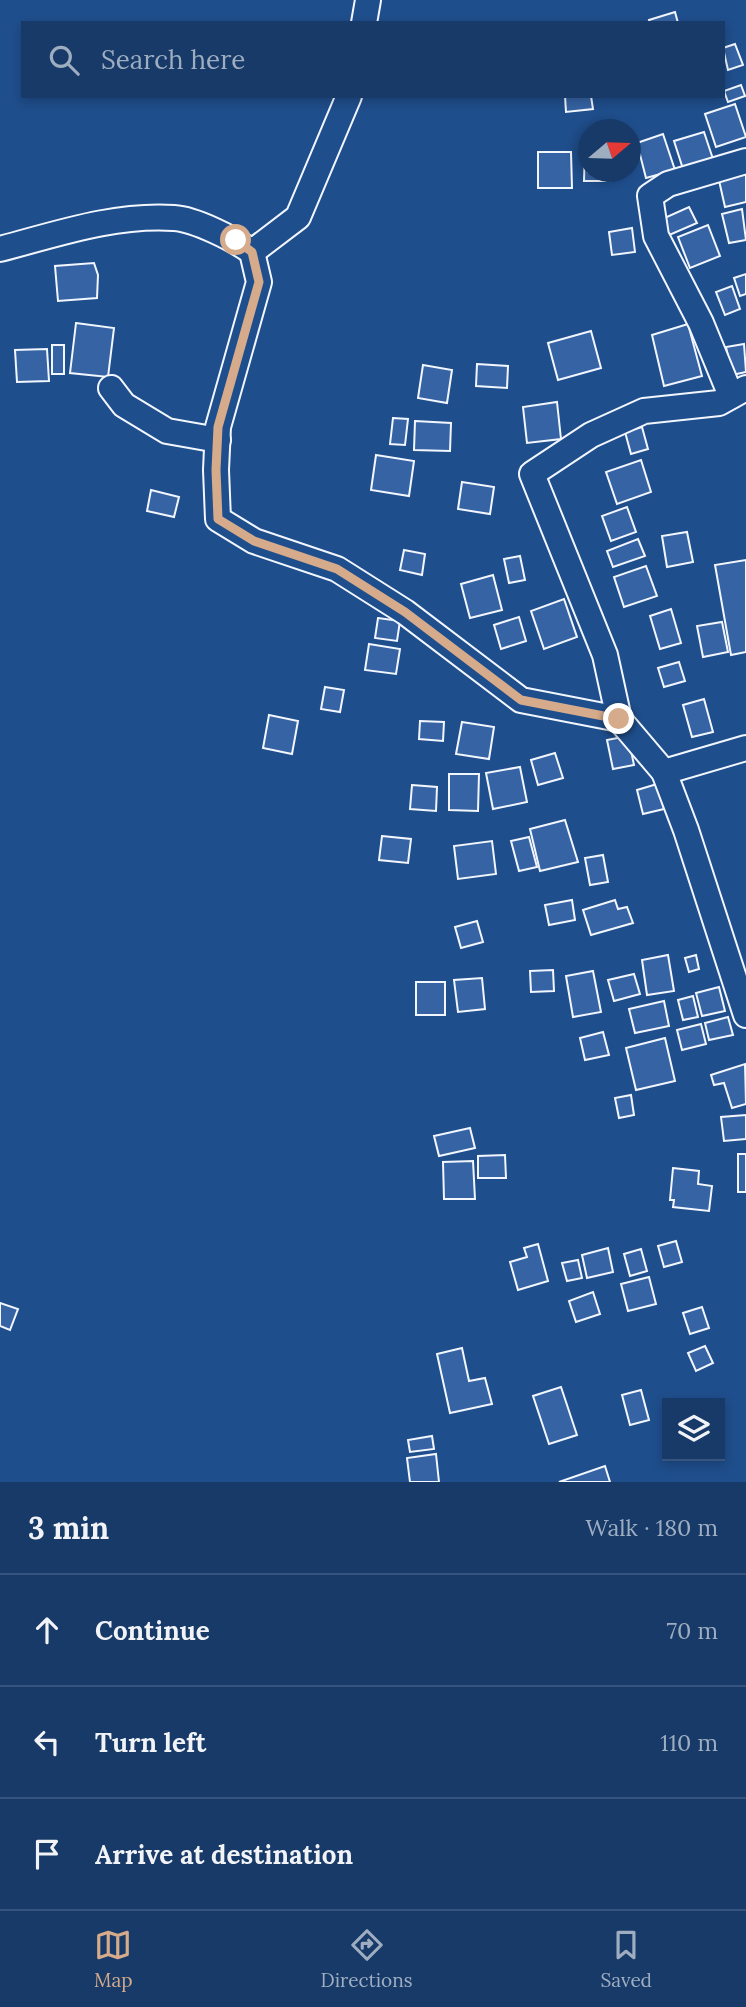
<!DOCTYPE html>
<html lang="en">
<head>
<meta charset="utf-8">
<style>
  body { margin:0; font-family:Lora,serif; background:#20416f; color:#f1f3f6 }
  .controls { position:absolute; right:21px; bottom:21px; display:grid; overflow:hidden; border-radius:0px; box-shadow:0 4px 10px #0003 }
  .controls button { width:63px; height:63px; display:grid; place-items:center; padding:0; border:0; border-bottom:2px solid #36547d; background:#173a69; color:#f1f3f6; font:35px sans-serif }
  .compass { position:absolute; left:578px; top:119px; width:63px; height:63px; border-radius:50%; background:#173a69; box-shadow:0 4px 10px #0003; rotate:71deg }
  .stop { position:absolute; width:21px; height:21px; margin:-16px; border:5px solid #d6ab8b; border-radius:50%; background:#fff }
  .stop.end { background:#d6ab8b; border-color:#fff; box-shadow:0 2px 7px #0008 }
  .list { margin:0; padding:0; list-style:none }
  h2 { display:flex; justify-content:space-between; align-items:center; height:91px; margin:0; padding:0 28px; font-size:30px }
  h2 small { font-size:23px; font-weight:400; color:#9eadc0 }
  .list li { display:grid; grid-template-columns:46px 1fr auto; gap:21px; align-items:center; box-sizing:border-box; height:112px; padding:0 28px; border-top:2px solid #36547d }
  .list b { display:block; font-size:26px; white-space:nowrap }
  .list em { font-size:23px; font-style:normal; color:#9eadc0 }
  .icon { flex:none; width:38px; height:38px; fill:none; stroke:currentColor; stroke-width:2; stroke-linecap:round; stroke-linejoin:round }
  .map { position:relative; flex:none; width:746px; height:1482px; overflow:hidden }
  .search { position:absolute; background:#173a69; box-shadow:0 4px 10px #0003; left:21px; right:21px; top:21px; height:77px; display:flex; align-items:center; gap:18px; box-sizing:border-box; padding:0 24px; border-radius:0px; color:#9eadc0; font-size:26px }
  .sheet { height:427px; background:#173a69 }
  nav { display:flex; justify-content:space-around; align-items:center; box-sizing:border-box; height:98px; border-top:2px solid #36547d; background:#173a69; font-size:19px; color:#9eadc0 }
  nav a { display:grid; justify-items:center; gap:4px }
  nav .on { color:#d6ab8b }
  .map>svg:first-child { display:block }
  .building { fill:#3563a3; stroke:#f2f6ff; stroke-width:2 }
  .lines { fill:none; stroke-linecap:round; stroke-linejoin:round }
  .street-casing { stroke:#f2f6ff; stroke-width:28 }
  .street { stroke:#1f4e8c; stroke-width:24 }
  .route { stroke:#d6ab8b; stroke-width:9 }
</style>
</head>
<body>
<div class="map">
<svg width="746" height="1482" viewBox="0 0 746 1482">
  <rect width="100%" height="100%" fill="#1f4e8c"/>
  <!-- building -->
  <g class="building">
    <path d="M675,12L678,23H650L649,20Z"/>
    <path d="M735,44L743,65L728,70L723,48Z"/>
    <path d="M741,85L745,96L728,102L724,91Z"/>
    <path d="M565,96H591L593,109L566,112Z"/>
    <path d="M735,104L746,137L716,147L705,114Z"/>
    <path d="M704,132L714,162L684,172L674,141Z"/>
    <path d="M663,134L675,170L646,178L637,143Z"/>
    <path d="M585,148H588V172H610V181H584Z"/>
    <path d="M538,152H571L572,188H538Z"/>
    <path d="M746,172V202L725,207L718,176Z"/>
    <path d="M689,207L697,223L667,236L660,220Z"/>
    <path d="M742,209L746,240L729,243L722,214Z"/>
    <path d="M708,225L720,256L690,268L678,237Z"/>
    <path d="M632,228L635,252L612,255L609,232Z"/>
    <path d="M94,263L98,275L97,298L58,301L55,266Z"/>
    <path d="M746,274V294L740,296L734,278Z"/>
    <path d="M732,286L740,309L725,315L716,292Z"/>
    <path d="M76,323L114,328L108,377L70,373Z"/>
    <path d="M688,324L702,376L664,386L652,335Z"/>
    <path d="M591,331L601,368L558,380L548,343Z"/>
    <path d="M744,344L746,372L732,375L726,347Z"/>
    <rect x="52" y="345" width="12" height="29"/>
    <path d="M47,349L49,381L17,382L15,350Z"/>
    <path d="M477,364L508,366L507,388L476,386Z"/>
    <path d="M423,365L452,370L447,403L418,398Z"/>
    <path d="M557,402L561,439L527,443L523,407Z"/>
    <path d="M393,418L408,419L405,445L390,444Z"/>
    <path d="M415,421L451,423L450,451L414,450Z"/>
    <path d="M642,427L648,449L631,454L625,432Z"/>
    <path d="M376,455L414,461L409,496L371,490Z"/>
    <path d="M641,460L651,492L617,504L606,472Z"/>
    <path d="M462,482L494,487L490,514L458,509Z"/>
    <path d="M151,490L179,497L174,517L147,511Z"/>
    <path d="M627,507L636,532L611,541L602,516Z"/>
    <path d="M687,532L693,562L667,567L662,536Z"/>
    <path d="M638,539L645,556L613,567L607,551Z"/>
    <path d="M404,550L425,554L422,575L400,570Z"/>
    <path d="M520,556L525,580L509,583L504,559Z"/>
    <path d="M746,560V652L731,655L715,565Z"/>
    <path d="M646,566L657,596L624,607L614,577Z"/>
    <path d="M493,575L502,610L470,618L461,584Z"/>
    <path d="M564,599L577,637L544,649L531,611Z"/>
    <path d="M671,609L681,643L660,649L650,616Z"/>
    <path d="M519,617L526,641L501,649L494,625Z"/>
    <path d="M378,618L400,621L397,641L375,638Z"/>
    <path d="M722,622L728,652L703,657L697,626Z"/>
    <path d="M369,644L400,649L396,674L365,670Z"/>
    <path d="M679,662L685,681L664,687L658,668Z"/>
    <path d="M325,687L344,690L340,712L321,709Z"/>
    <path d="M704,699L713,732L692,737L683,705Z"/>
    <path d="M269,715L298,721L292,754L263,748Z"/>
    <path d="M420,721L444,722L443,741L419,739Z"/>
    <path d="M462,722L494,727L489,759L456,754Z"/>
    <path d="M628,736L634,765L613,769L607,740Z"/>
    <path d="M555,753L563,778L538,785L531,760Z"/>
    <path d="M520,767L527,802L493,809L486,773Z"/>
    <path d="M449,774H479L478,811L449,810Z"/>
    <path d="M657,784L664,809L643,814L637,790Z"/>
    <path d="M412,785L437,787L436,811L410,809Z"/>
    <path d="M565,820L578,862L540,871L530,829Z"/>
    <path d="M382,836L411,839L408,863L379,860Z"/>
    <path d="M529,837L537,867L519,871L511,841Z"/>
    <path d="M492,841L496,874L458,879L454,846Z"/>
    <path d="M603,855L608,882L590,885L585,858Z"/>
    <path d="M572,900L575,920L549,925L545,905Z"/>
    <path d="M615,900L618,909L627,907L633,923L591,935L583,910Z"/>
    <path d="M477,921L483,942L461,948L455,927Z"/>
    <path d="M668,955L674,991L647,995L642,960Z"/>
    <path d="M696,955L699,969L689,972L685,958Z"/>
    <path d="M553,970L554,991L531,992L530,971Z"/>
    <path d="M593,971L601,1012L573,1017L566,976Z"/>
    <path d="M634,974L640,994L614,1001L608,980Z"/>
    <path d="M482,978L485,1009L458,1012L454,980Z"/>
    <rect x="416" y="982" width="29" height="33"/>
    <path d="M719,987L725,1011L702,1016L696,993Z"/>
    <path d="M693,996L698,1017L683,1020L678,1000Z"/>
    <path d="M664,1001L669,1026L635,1033L629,1009Z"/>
    <path d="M728,1017L733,1035L709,1040L705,1023Z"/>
    <path d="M701,1024L706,1044L682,1050L677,1030Z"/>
    <path d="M603,1032L609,1055L585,1060L580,1038Z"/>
    <path d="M665,1038L675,1081L636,1090L626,1048Z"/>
    <path d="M745,1064L746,1104L732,1108L724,1083L714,1085L711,1075Z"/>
    <path d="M631,1095L634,1115L619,1118L615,1098Z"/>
    <path d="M746,1115V1139L724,1141L721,1117Z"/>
    <path d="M470,1128L475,1148L439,1156L434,1136Z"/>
    <rect x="738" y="1154" width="8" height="38"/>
    <path d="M505,1155L506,1178H478V1156Z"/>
    <path d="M473,1161L475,1199H444L443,1162Z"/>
    <path d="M673,1168L699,1171L698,1184L712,1186L709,1211L673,1207L674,1200H670Z"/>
    <path d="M676,1241L682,1262L664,1267L658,1246Z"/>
    <path d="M538,1244L548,1281L518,1290L510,1262L527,1257L524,1248Z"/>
    <path d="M608,1248L613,1272L587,1278L582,1255Z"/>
    <path d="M641,1249L647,1271L630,1276L624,1254Z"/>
    <path d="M578,1260L582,1278L567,1281L562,1263Z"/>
    <path d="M649,1277L656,1304L628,1311L621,1284Z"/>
    <path d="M593,1292L600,1314L576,1322L569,1301Z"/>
    <path d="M0,1303L18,1309L10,1330L0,1326Z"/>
    <path d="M702,1307L709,1328L690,1334L683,1313Z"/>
    <path d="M705,1346L713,1363L696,1371L688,1353Z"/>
    <path d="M462,1348L469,1381L485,1378L492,1404L450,1413L437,1354Z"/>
    <path d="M561,1387L577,1435L549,1444L533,1396Z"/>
    <path d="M641,1390L649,1420L630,1425L622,1395Z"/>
    <path d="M432,1436L434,1449L410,1452L408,1440Z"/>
    <path d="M436,1454L439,1482H410L407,1458Z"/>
    <path d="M605,1466L610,1482H559Z"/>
  </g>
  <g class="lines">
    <defs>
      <g id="street">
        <path d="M364,23L368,0"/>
        <path d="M0,249C57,234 114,214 174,218C195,219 236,240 252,252L259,282L218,427L216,470L218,519L254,541L337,569L405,612L521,700L619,719L664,772"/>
        <path d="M252,252L298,217L349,96"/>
        <path d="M111,388L124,405L167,431L218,440"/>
        <path d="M731,396L701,323L656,236L650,196L668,184L746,161"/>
        <path d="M619,719L605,655L532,474L591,435L644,411L719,403L746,388"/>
        <path d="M746,748L664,772L686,830L746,1015"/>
      </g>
    </defs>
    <!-- street casing -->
    <use href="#street" class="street-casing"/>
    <!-- street -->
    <use href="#street" class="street"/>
  </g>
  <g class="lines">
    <!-- route -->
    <path class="route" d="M236,240L252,252L259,282L218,427L216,470L218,519L254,541L337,569L405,612L521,700L619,719"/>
  </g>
</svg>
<div class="controls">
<button><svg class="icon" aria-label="layers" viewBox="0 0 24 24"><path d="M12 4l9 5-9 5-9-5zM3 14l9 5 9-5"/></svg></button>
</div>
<svg class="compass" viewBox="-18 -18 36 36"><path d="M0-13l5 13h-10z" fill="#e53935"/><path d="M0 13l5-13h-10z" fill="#9eadc0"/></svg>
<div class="stop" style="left:236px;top:240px"></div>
<div class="stop end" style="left:619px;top:719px"></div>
<div class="search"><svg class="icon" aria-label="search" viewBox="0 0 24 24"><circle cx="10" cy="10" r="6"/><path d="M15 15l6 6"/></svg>Search here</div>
</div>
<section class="sheet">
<h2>3 min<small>Walk · 180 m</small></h2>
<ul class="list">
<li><svg class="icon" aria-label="ahead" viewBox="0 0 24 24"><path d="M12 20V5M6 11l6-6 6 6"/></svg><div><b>Continue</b></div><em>70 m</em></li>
<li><svg class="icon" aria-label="left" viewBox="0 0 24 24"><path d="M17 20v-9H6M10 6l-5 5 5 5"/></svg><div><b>Turn left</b></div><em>110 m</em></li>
<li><svg class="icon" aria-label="arrive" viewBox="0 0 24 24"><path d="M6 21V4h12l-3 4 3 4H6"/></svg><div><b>Arrive at destination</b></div></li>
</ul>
</section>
<nav>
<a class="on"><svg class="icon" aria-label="map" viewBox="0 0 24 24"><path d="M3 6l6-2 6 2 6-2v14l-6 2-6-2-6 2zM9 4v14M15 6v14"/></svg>Map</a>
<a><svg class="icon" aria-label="directions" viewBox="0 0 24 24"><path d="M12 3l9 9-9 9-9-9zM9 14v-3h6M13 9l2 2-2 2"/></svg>Directions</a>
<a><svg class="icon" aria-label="saved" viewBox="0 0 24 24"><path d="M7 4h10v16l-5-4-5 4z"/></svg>Saved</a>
</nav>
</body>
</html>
